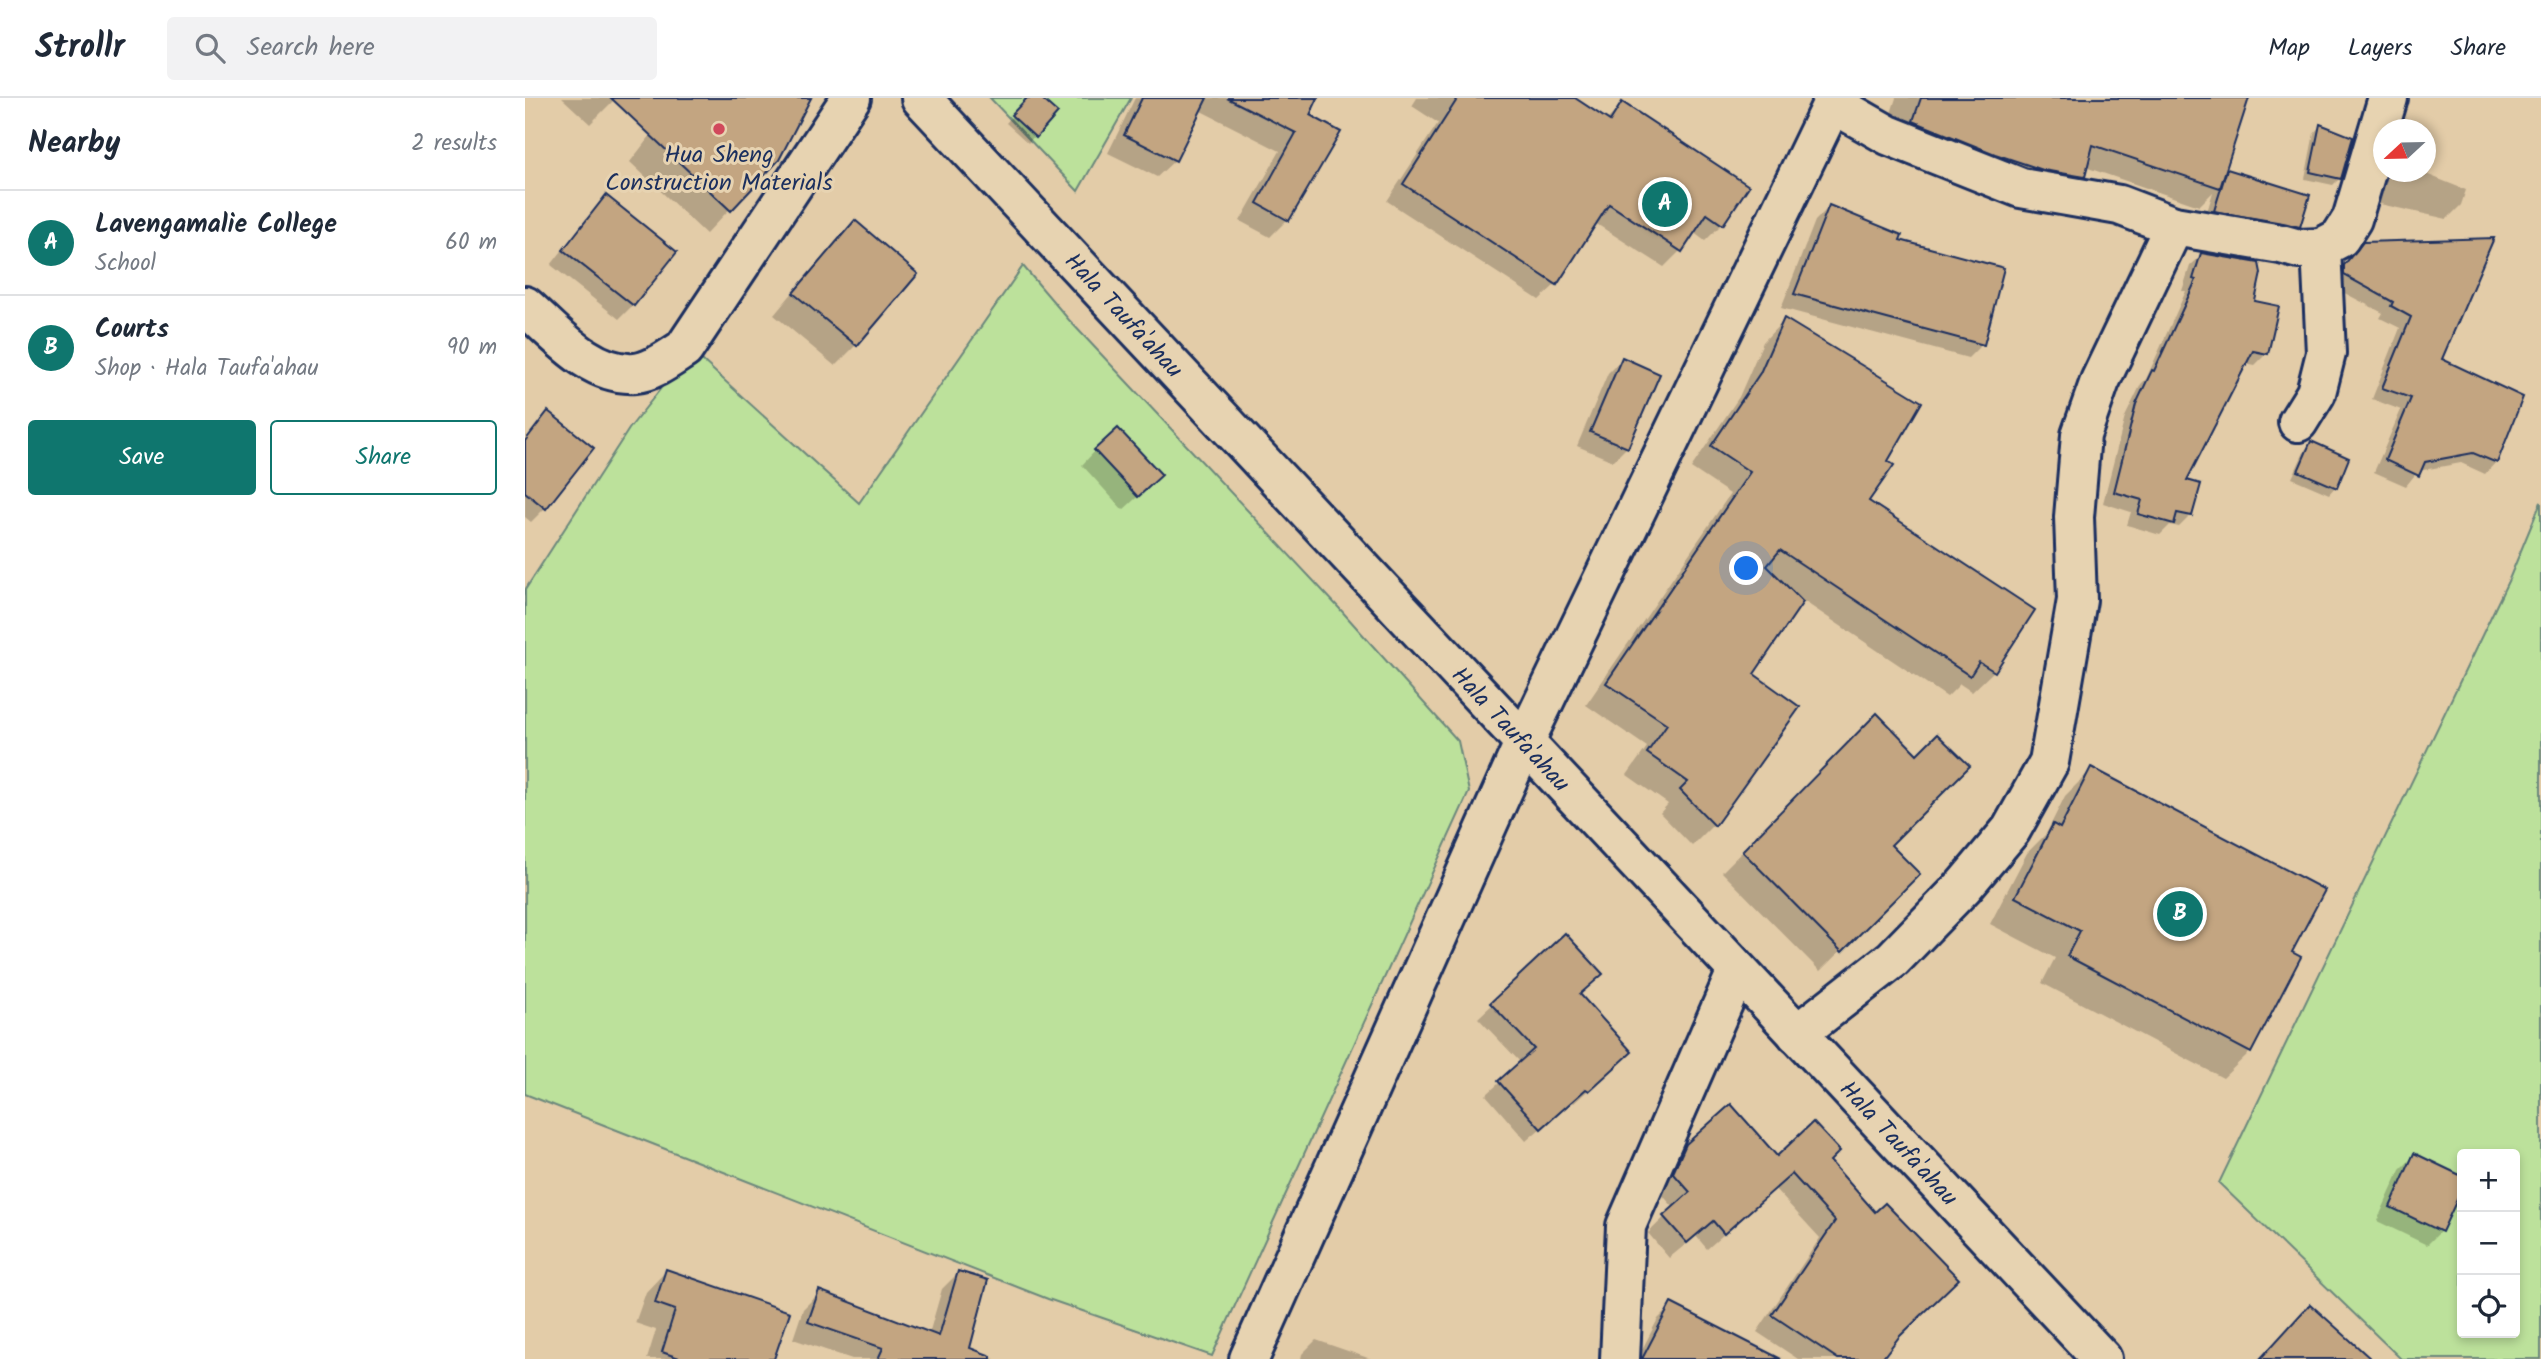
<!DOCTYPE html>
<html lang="en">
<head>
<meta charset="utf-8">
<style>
  body { margin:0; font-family:Kalam,sans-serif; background:#f2f2f3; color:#1f2937 }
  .controls { position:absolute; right:21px; bottom:21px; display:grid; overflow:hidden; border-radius:7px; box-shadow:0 4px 10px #0003 }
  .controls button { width:63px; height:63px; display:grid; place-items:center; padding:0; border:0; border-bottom:2px solid #e0e1e3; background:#fff; color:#1f2937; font:35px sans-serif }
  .compass { position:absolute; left:1848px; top:21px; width:63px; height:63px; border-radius:50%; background:#fff; box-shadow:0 4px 10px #0003; rotate:248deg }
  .you { position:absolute; left:1222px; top:471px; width:24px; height:24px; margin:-18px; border:5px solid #fff; border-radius:50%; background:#1a73e8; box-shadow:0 0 0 10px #1a73e833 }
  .badge { display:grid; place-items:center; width:46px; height:46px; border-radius:50%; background:#0f766e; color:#fff; font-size:23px; font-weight:700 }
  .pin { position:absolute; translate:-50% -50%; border:4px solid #fff; box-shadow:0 2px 7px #0006 }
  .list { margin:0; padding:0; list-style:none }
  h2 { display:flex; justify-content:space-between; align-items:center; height:91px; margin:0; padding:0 28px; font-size:30px }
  h2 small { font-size:23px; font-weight:400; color:#747a83 }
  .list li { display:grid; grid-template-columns:46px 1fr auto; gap:21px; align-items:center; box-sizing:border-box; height:105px; padding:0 28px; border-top:2px solid #e0e1e3 }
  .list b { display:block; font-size:26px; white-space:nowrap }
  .list p { margin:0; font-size:23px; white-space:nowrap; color:#747a83 }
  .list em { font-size:23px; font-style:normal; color:#747a83 }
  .actions { display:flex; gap:14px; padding:21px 28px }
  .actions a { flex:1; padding:16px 0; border:2px solid #0f766e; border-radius:7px; text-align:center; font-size:24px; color:#0f766e }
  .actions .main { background:#0f766e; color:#fff }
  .icon { flex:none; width:38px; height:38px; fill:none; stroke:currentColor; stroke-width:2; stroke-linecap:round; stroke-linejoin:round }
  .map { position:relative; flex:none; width:2016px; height:1261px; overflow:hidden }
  header { display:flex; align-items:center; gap:42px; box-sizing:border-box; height:98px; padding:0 35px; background:#fff; border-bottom:2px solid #e0e1e3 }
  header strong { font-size:33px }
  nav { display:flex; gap:38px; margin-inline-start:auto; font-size:24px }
  .search { width:490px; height:63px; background:#f2f2f3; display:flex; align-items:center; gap:18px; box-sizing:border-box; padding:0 24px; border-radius:7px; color:#747a83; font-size:26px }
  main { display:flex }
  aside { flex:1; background:#fff }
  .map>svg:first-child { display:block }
  .green { fill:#bce19b; stroke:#6c887c; stroke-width:2; fill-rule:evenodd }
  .shadow { fill:#0003 }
  .building { fill:#c3a581; stroke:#1b2f5e; stroke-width:2 }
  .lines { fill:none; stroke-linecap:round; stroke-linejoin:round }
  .minor-casing { stroke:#1b2f5e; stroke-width:44 }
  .primary-casing { stroke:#1b2f5e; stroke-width:44 }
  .minor { stroke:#e7d3b1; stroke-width:38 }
  .primary { stroke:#e7d3b1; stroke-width:38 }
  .poi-dot { fill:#d1495b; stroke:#e7d3b1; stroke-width:2.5 }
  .labels { text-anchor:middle; stroke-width:6; stroke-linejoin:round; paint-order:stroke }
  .poi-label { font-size:24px; fill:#1b2f5e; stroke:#e7d3b1 }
  .street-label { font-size:24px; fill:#1b2f5e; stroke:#e7d3b1 }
</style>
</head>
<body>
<header>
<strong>Strollr</strong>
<div class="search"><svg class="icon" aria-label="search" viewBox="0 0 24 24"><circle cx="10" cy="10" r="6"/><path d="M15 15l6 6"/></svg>Search here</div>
<nav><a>Map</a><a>Layers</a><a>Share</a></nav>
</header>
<main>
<aside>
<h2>Nearby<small>2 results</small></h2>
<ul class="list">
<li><span class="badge">A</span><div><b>Lavengamalie College</b><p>School</p></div><em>60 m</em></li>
<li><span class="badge">B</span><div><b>Courts</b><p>Shop · Hala Taufa'ahau</p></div><em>90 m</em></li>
</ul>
<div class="actions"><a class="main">Save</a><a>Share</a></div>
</aside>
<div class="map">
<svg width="2016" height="1261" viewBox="0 0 2016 1261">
  <rect width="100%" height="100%" fill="#e3cca8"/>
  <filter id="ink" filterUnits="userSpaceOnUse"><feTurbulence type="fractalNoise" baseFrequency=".0143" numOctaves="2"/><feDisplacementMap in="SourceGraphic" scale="14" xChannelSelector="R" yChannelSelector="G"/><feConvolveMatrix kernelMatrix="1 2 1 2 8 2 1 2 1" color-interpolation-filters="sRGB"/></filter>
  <g filter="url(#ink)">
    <!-- green -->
    <g class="green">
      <path d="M465,0H606L553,93Z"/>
      <path d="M498,168L544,222L814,510L933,643L944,694L687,1258L523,1201L0,996V492L104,331L166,252L334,405Z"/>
      <path d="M2016,404V1261H1876L1694,1085L1985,479ZM1937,1056H1990V1235H1937Z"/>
    </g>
    <!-- shadow -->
    <g class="shadow">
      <path d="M37,0H91L65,26Z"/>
      <path d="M116,0H284L252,61L181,136L105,64L139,20Z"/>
      <path d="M503,0H513L530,15L503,45L481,25Z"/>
      <path d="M610,0H791L782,18L762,122L745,139L715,123L755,53L674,12L650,62L632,79L583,55Z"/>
      <path d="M892,0H1046L1081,23L1097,7L1197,126L1180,143L1168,134L1156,152L1139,169L1070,125L1031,186L1014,202L862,103L913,25L887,8Z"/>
      <path d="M1371,0H1723L1696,79L1702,73L1774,128L1762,139L1679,124L1688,94L1674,108L1560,69L1558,78L1539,97L1359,36Z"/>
      <path d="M1795,28L1815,80L1808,87L1780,81L1789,35Z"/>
      <path d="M1858,74H1896L1941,92L1936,107L1922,121L1846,104Z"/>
      <path d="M81,99L150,154L108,207L94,221L26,167L68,113Z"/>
      <path d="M1304,109L1373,143L1457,246L1443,260L1256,210L1290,123Z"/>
      <path d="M330,124L391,176L331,247L310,268L249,217L309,145Z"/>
      <path d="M1839,146L1915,262L1971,364L1960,376L1936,365L1893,373L1881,388L1849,374L1876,312L1847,301L1875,230L1855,220L1858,215L1808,189V180Z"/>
      <path d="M1677,157L1728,204L1742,255L1730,267L1720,265L1659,383L1666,417L1654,429L1645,427L1635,437L1602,427L1606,414L1578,405L1600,319L1616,286L1621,281L1661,193H1657L1665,168Z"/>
      <path d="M1259,222L1342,403L1469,573L1447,594L1435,586L1422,599L1277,502L1226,577L1272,609L1188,727L1167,748L1135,715L1143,706L1102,677L1122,649L1061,607L1205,396L1166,370L1214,299L1238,244Z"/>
      <path d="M1097,261L1102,349L1088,363L1052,348L1083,275Z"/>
      <path d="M0,343L20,410L6,424L0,419Z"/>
      <path d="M1786,345L1810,389L1804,396L1767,380L1780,352Z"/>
      <path d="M570,353L621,391L598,412L557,367Z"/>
      <path d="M1352,617L1392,658L1363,747L1393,776L1295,873L1197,774Z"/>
      <path d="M1567,671L1765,855L1725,954L1698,980L1517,885L1530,860L1465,826L1502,755L1521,736L1540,698Z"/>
      <path d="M1040,838L1053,897L1091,967L1049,1005L1047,1003L1001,1043L961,997L996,965L953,920Z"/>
      <path d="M1162,1047L1251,1061L1302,1063L1371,1240L1355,1261H1273L1232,1234L1295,1140L1250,1091L1182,1151L1171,1138L1144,1160L1123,1135L1149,1110L1133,1092L1145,1064Z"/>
      <path d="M1889,1058L1937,1080V1087L1916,1133L1902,1147L1852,1123L1875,1072Z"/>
      <path d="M141,1173L247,1261H122L131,1232L110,1225L121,1194Z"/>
      <path d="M433,1175L443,1251L470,1261H327L268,1241L278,1211L294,1195L404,1236L417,1191Z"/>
      <path d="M1147,1207L1212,1261H1112L1133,1221Z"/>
      <path d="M791,1242L846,1261H776L777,1256Z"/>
    </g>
    <!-- building -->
    <g class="building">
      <path d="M86,0H286L254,62L206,113Z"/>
      <path d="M502,0H516L533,15L511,40L486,17Z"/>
      <path d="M617,0H682L651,63L599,37Z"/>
      <path d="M702,0H793L785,17L816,34L764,123L732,105L771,35Z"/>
      <path d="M933,0H1050L1085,23L1097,4L1224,88L1198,127L1182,116L1157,154L1084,106L1032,187L878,86Z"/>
      <path d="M1396,0H1724L1695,90L1568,47L1560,79L1518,72L1470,56L1388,23Z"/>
      <path d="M1795,26L1828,39L1816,81L1785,74Z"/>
      <path d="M1702,71L1785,97L1775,129L1689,113Z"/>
      <path d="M81,97L152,154L109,208L38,152Z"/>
      <path d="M1304,107L1377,137L1375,142L1479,170L1459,247L1269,196Z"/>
      <path d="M330,122L393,176L332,248L268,195Z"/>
      <path d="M1969,140L1917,261L1998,299L1972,365L1948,355L1900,364L1894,378L1860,362L1886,300L1857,290L1886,219L1866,208L1868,204L1819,177V167L1838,144Z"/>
      <path d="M1676,155L1734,165L1736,175L1730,203L1754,208L1743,256L1728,253L1662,382L1676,386L1667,418L1652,415L1649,426L1613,416L1617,402L1589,394L1611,306L1627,272L1629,273L1671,182L1668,181Z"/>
      <path d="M1259,220L1397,304L1363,363L1369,367L1344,403L1510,512L1470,574L1454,564L1445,578L1255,452L1242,468L1278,504L1229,576L1275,609L1190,728L1155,692L1163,684L1122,655L1142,626L1081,585L1225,374L1186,348L1235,275Z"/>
      <path d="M1097,259L1135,276L1103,350L1065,334Z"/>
      <path d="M23,313L69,350L21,411L0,394V343Z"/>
      <path d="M593,330L637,377L613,399L569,352Z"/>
      <path d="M1786,343L1824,360L1812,390L1773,373Z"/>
      <path d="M1352,615L1392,656L1412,636L1445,668L1366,747L1395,776L1317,854L1217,753Z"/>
      <path d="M1566,669L1800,792L1767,854L1776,859L1726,955L1542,858L1555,833L1490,799L1528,726L1535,730Z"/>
      <path d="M1040,835L1078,876L1055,896L1107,954L1064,993L1061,991L1016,1031L973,983L1009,951L965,905Z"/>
      <path d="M1206,1006L1252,1058L1288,1024L1315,1053L1305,1063L1350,1114L1360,1105L1434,1181L1374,1239L1357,1261H1313L1247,1217L1310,1123L1266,1075L1267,1076L1199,1136L1188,1123L1162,1145L1138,1118L1165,1094L1148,1075L1161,1046Z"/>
      <path d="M1889,1055L1937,1078V1091L1917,1134L1865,1109Z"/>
      <path d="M141,1171L265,1214L249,1261H157L137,1254L150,1212L130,1205Z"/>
      <path d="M433,1173L463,1182L445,1250L466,1258V1261H353L358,1250L283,1224L294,1192L414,1238Z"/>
      <path d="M1146,1205L1256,1261H1117Z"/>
      <path d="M1785,1206L1846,1261H1735Z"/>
    </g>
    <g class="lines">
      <defs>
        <g id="minor">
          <path d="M1307,5L1363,37L1496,90L1594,107L1649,128L1756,146L1774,151L1796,150L1815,140L1827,121L1863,0"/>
          <path d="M0,208C31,235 65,278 110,275C127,274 145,260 159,251L326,0"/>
          <path d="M1773,324L1791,295L1801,255L1796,150"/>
          <path d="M1272,936L1368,861L1438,789L1486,732L1524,664L1552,502L1549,419L1556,337L1575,283L1649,128"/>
          <path d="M724,1261L999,645L1310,0"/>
          <path d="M1095,1261L1101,1128L1212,873"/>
        </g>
        <path id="primary" d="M396,0L1577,1261"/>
      </defs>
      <!-- minor casing -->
      <use href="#minor" class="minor-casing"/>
      <!-- primary casing -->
      <use href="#primary" class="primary-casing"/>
      <!-- minor -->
      <use href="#minor" class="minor"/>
      <!-- primary -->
      <use href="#primary" class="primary"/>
    </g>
  </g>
  <!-- markers -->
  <circle class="poi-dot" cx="194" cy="31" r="7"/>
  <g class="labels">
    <!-- poi labels -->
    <g class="poi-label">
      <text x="194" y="64">Hua Sheng<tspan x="194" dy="28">Construction Materials</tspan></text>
    </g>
    <!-- street labels -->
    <g class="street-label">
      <text transform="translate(599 217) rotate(47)" y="8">Hala Taufa'ahau</text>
      <text transform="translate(986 631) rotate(47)" y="8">Hala Taufa'ahau</text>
      <text transform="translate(1374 1045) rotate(47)" y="8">Hala Taufa'ahau</text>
    </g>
  </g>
</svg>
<div class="controls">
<button>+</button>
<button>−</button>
<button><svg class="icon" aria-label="locate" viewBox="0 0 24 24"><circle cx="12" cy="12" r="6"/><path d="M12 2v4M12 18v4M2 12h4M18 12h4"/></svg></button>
</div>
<svg class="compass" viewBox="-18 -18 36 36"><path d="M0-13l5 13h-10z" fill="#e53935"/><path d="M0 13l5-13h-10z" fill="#747a83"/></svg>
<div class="you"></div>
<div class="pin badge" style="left:1140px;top:106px">A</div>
<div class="pin badge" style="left:1655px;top:816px">B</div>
</div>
</main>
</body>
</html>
